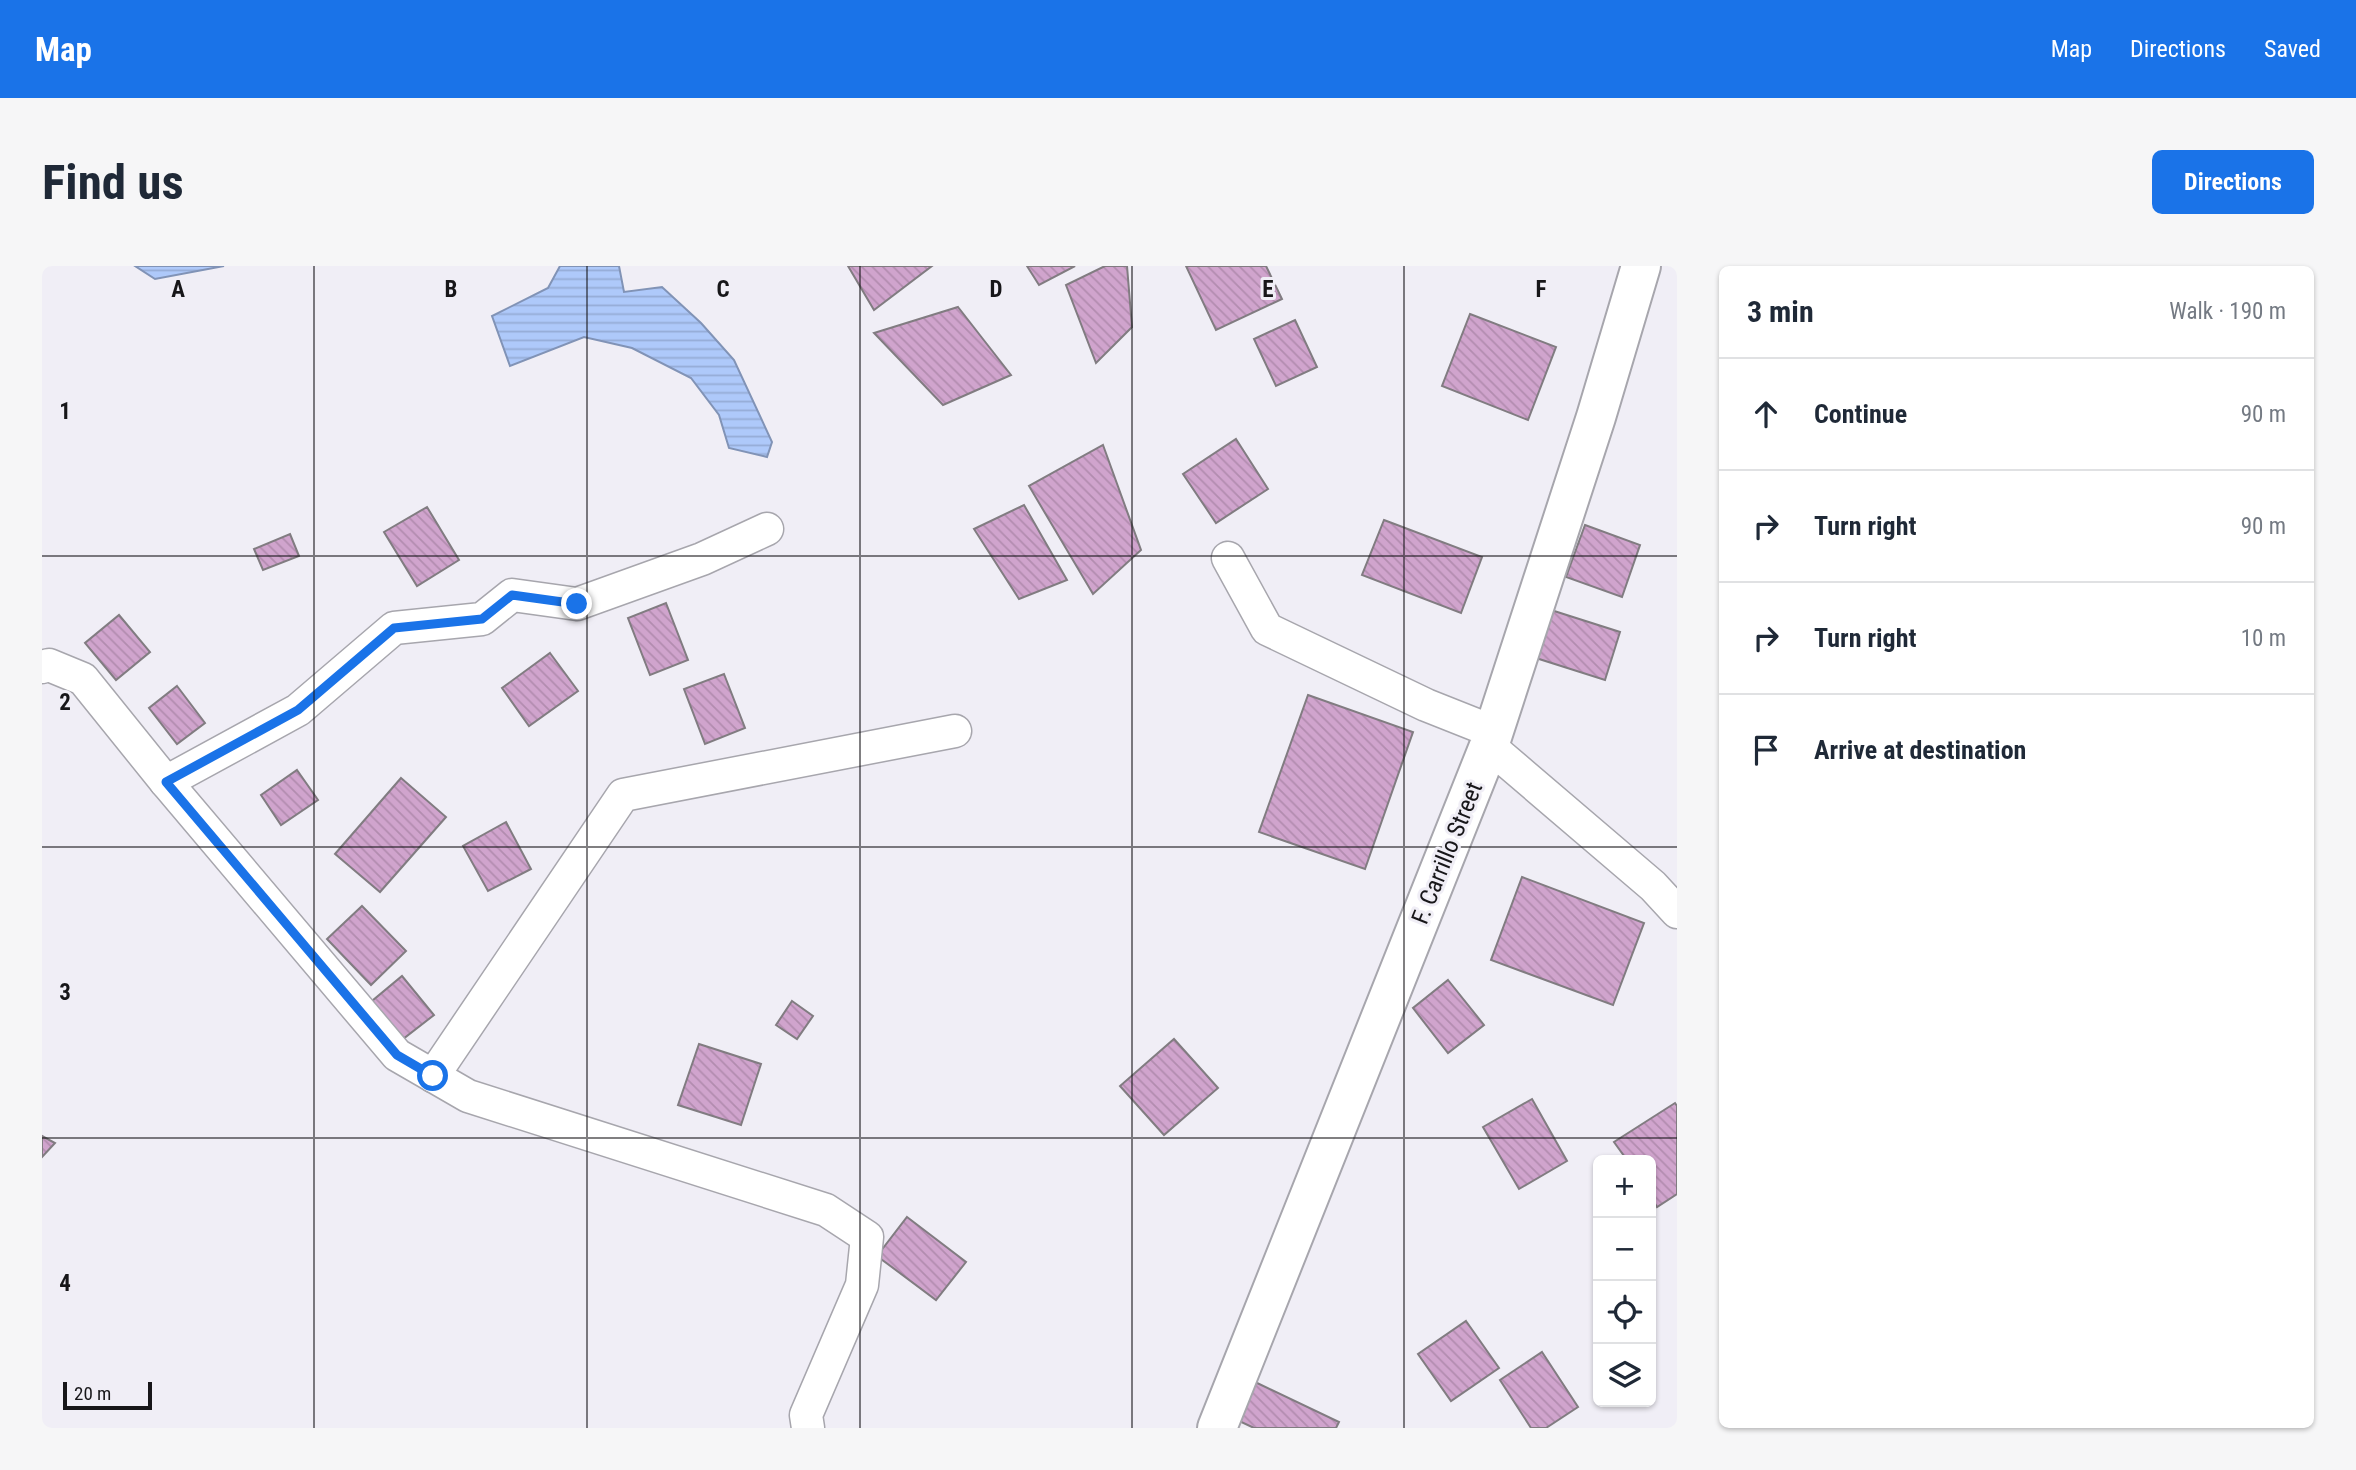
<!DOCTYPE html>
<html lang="en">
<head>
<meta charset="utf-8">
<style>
  body { margin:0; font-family:"Roboto Condensed",sans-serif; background:#f6f6f7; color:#1f2937 }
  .controls { position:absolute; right:21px; bottom:21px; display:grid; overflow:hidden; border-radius:10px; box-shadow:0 2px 5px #0004 }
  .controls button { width:63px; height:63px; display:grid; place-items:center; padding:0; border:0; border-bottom:2px solid #e0e1e3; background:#fff; color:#1f2937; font:35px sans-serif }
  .scale { position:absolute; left:21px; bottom:18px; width:89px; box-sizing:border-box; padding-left:7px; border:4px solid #171619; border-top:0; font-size:19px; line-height:24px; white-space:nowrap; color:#171619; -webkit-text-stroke:5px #f0eef6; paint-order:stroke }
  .stop { position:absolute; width:21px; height:21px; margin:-16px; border:5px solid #1a73e8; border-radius:50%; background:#fff }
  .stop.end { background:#1a73e8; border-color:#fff; box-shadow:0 2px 7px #0008 }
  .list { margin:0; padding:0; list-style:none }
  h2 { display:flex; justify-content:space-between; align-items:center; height:91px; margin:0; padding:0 28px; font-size:30px }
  h2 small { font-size:23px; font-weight:400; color:#747a83 }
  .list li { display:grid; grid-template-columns:46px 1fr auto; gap:21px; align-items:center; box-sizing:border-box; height:112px; padding:0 28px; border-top:2px solid #e0e1e3 }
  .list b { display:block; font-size:26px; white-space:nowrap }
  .list em { font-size:23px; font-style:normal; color:#747a83 }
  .icon { flex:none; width:38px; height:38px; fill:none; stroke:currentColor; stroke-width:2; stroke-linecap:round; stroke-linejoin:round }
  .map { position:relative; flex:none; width:1635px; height:1162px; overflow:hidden; border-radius:10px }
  header { display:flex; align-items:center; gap:42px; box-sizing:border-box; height:98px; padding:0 35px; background:#1a73e8; color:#fff }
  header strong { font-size:33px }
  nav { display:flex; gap:38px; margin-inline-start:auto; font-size:24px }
  .intro { display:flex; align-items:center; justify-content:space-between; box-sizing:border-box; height:168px; padding:0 42px }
  h1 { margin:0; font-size:49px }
  .button { padding:18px 32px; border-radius:10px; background:#1a73e8; color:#fff; font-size:24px; font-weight:700 }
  main { display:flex; gap:42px; padding:0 42px }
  aside { flex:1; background:#fff; border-radius:10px; box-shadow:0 2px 5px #0004 }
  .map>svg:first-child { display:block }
  .water { fill:url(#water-rules); stroke:#8193b6; stroke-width:2 }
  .building { fill:url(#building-back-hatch); stroke:#817c81; stroke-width:2 }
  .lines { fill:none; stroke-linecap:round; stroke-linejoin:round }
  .street-casing { stroke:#a7a6ad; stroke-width:35 }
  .secondary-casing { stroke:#a7a6ad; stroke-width:42 }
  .street { stroke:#fff; stroke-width:32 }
  .secondary { stroke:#fff; stroke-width:38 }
  .route { stroke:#1a73e8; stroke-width:9 }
  .grid { fill:none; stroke:#171619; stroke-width:2; stroke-opacity:0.55 }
  .labels { text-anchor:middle; stroke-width:6; stroke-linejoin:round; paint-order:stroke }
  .street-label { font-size:24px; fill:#171619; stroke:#f0eef6 }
  .grid-label { font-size:23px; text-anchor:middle; font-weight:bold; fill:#171619; stroke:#f0eef6; stroke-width:6; stroke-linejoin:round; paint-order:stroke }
</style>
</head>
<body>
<header>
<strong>Map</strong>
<nav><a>Map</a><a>Directions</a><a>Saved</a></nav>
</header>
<div class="intro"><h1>Find us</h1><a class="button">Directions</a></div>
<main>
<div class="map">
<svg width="1635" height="1162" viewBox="0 0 1635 1162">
  <defs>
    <pattern id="water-rules" width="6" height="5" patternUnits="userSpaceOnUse" patternTransform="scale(1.75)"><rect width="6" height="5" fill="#aec9fa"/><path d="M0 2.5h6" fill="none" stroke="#95acd6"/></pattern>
    <pattern id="building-back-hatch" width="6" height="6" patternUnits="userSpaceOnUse" patternTransform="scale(1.75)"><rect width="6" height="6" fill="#d0a4cd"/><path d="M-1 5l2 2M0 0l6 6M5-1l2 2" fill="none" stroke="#b28caf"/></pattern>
  </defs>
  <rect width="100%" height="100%" fill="#f0eef6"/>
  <!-- water -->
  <g class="water">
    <path d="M93,0H182L113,13Z"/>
    <path d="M518,0H577L582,26L620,21L659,57L692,94L730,176L725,191L687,182L677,149L649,112L590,82L542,71L468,100L450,50L506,22Z"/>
  </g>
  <!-- building -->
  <g class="building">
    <path d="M806,0H890L832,44Z"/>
    <path d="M985,0H1033L997,19Z"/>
    <path d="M1063,0H1085L1090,61L1054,97L1024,19Z"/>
    <path d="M1144,0H1224L1240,33L1174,64Z"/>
    <path d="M916,41L969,109L901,139L832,67Z"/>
    <path d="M1428,48L1514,81L1486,154L1400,120Z"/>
    <path d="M1253,54L1275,101L1234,120L1212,73Z"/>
    <path d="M1194,173L1226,223L1174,257L1141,208Z"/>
    <path d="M1061,179L1099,284L1051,328L987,220Z"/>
    <path d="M982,239L1025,314L977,333L932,263Z"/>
    <path d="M385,241L417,294L375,320L342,266Z"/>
    <path d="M1342,254L1440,291L1419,347L1320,309Z"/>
    <path d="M1543,259L1598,279L1580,331L1524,311Z"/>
    <path d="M248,268L257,290L221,304L212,283Z"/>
    <path d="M624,337L646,394L608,409L586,352Z"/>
    <path d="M1509,344L1578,366L1563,414L1494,392Z"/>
    <path d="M77,349L108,386L74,414L43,377Z"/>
    <path d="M508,387L536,425L487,460L460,422Z"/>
    <path d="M682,408L703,462L663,478L642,423Z"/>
    <path d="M135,420L163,457L135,478L107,442Z"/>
    <path d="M1266,429L1371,466L1323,603L1217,566Z"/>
    <path d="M255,504L276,534L239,559L219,529Z"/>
    <path d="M359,512L404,551L338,626L293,588Z"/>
    <path d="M464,556L489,603L446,625L421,580Z"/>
    <path d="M1480,611L1602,657L1571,739L1449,694Z"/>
    <path d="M320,640L364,685L329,719L285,673Z"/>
    <path d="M360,710L392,749L361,773L330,735Z"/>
    <path d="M1406,714L1442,759L1406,787L1371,742Z"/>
    <path d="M750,735L771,750L755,773L734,759Z"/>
    <path d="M1132,773L1176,822L1122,869L1078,820Z"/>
    <path d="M657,778L719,798L699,859L636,839Z"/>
    <path d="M1490,833L1525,895L1477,923L1441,861Z"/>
    <path d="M1633,837L1635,840V928L1615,941L1609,931V894H1585L1572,876Z"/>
    <path d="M0,870L13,877L0,891Z"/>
    <path d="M865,951L924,996L894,1034L835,990Z"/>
    <path d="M1424,1055L1457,1102L1409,1135L1376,1088Z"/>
    <path d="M1500,1086L1536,1141L1504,1162H1489L1458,1114Z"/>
    <path d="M1213,1116L1297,1156L1294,1162H1212L1195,1154Z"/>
  </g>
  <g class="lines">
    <defs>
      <g id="street">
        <path d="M1186,292L1225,363L1384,439L1452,466"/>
        <path d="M0,401L7,399L41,413L124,516L355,789L426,830L784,944L825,971L820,1019L764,1149L766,1162"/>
        <path d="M1447,480L1611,620L1635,646"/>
        <path d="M124,516L256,444L352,362L440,353L470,329L535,338L660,293L725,263"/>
        <path d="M391,810L581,529L913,465"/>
      </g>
      <path id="secondary" d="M1175,1162L1447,480L1554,151L1599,0"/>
    </defs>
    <!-- street casing -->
    <use href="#street" class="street-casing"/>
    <!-- secondary casing -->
    <use href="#secondary" class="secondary-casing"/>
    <!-- street -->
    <use href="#street" class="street"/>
    <!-- secondary -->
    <use href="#secondary" class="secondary"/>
  </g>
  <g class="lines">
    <!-- route -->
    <path class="route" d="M391,810L355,789L124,516L256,444L352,362L440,353L470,329L535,338"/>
  </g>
  <!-- grid -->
  <path class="grid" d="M272,0V1162M545,0V1162M818,0V1162M1090,0V1162M1362,0V1162M0,290H1635M0,581H1635M0,872H1635"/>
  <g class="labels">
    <!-- street labels -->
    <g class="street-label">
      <text transform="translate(1405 587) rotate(-68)" y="8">F. Carrillo Street</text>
    </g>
  </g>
  <g class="grid-label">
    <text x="136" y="31">A</text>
    <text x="409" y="31">B</text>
    <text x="681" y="31">C</text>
    <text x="954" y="31">D</text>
    <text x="1226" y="31">E</text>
    <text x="1499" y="31">F</text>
    <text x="23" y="153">1</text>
    <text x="23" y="444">2</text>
    <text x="23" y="734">3</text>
    <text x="23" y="1025">4</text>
  </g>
</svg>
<div class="controls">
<button>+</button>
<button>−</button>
<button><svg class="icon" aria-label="locate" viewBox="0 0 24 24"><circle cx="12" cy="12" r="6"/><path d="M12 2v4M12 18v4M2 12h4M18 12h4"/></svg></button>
<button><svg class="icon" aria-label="layers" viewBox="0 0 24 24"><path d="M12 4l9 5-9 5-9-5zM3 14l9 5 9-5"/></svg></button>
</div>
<div class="scale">20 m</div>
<div class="stop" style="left:391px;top:810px"></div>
<div class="stop end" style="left:535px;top:338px"></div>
</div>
<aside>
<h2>3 min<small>Walk · 190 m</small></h2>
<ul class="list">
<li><svg class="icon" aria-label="ahead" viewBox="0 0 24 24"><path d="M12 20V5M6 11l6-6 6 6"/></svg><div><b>Continue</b></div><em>90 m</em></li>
<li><svg class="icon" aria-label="right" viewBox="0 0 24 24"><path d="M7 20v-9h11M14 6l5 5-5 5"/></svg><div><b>Turn right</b></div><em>90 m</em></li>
<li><svg class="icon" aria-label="right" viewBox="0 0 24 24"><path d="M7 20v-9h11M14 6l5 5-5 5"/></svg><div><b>Turn right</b></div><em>10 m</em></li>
<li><svg class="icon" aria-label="arrive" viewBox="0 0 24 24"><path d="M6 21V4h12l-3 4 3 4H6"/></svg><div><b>Arrive at destination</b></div></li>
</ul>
</aside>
</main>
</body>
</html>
